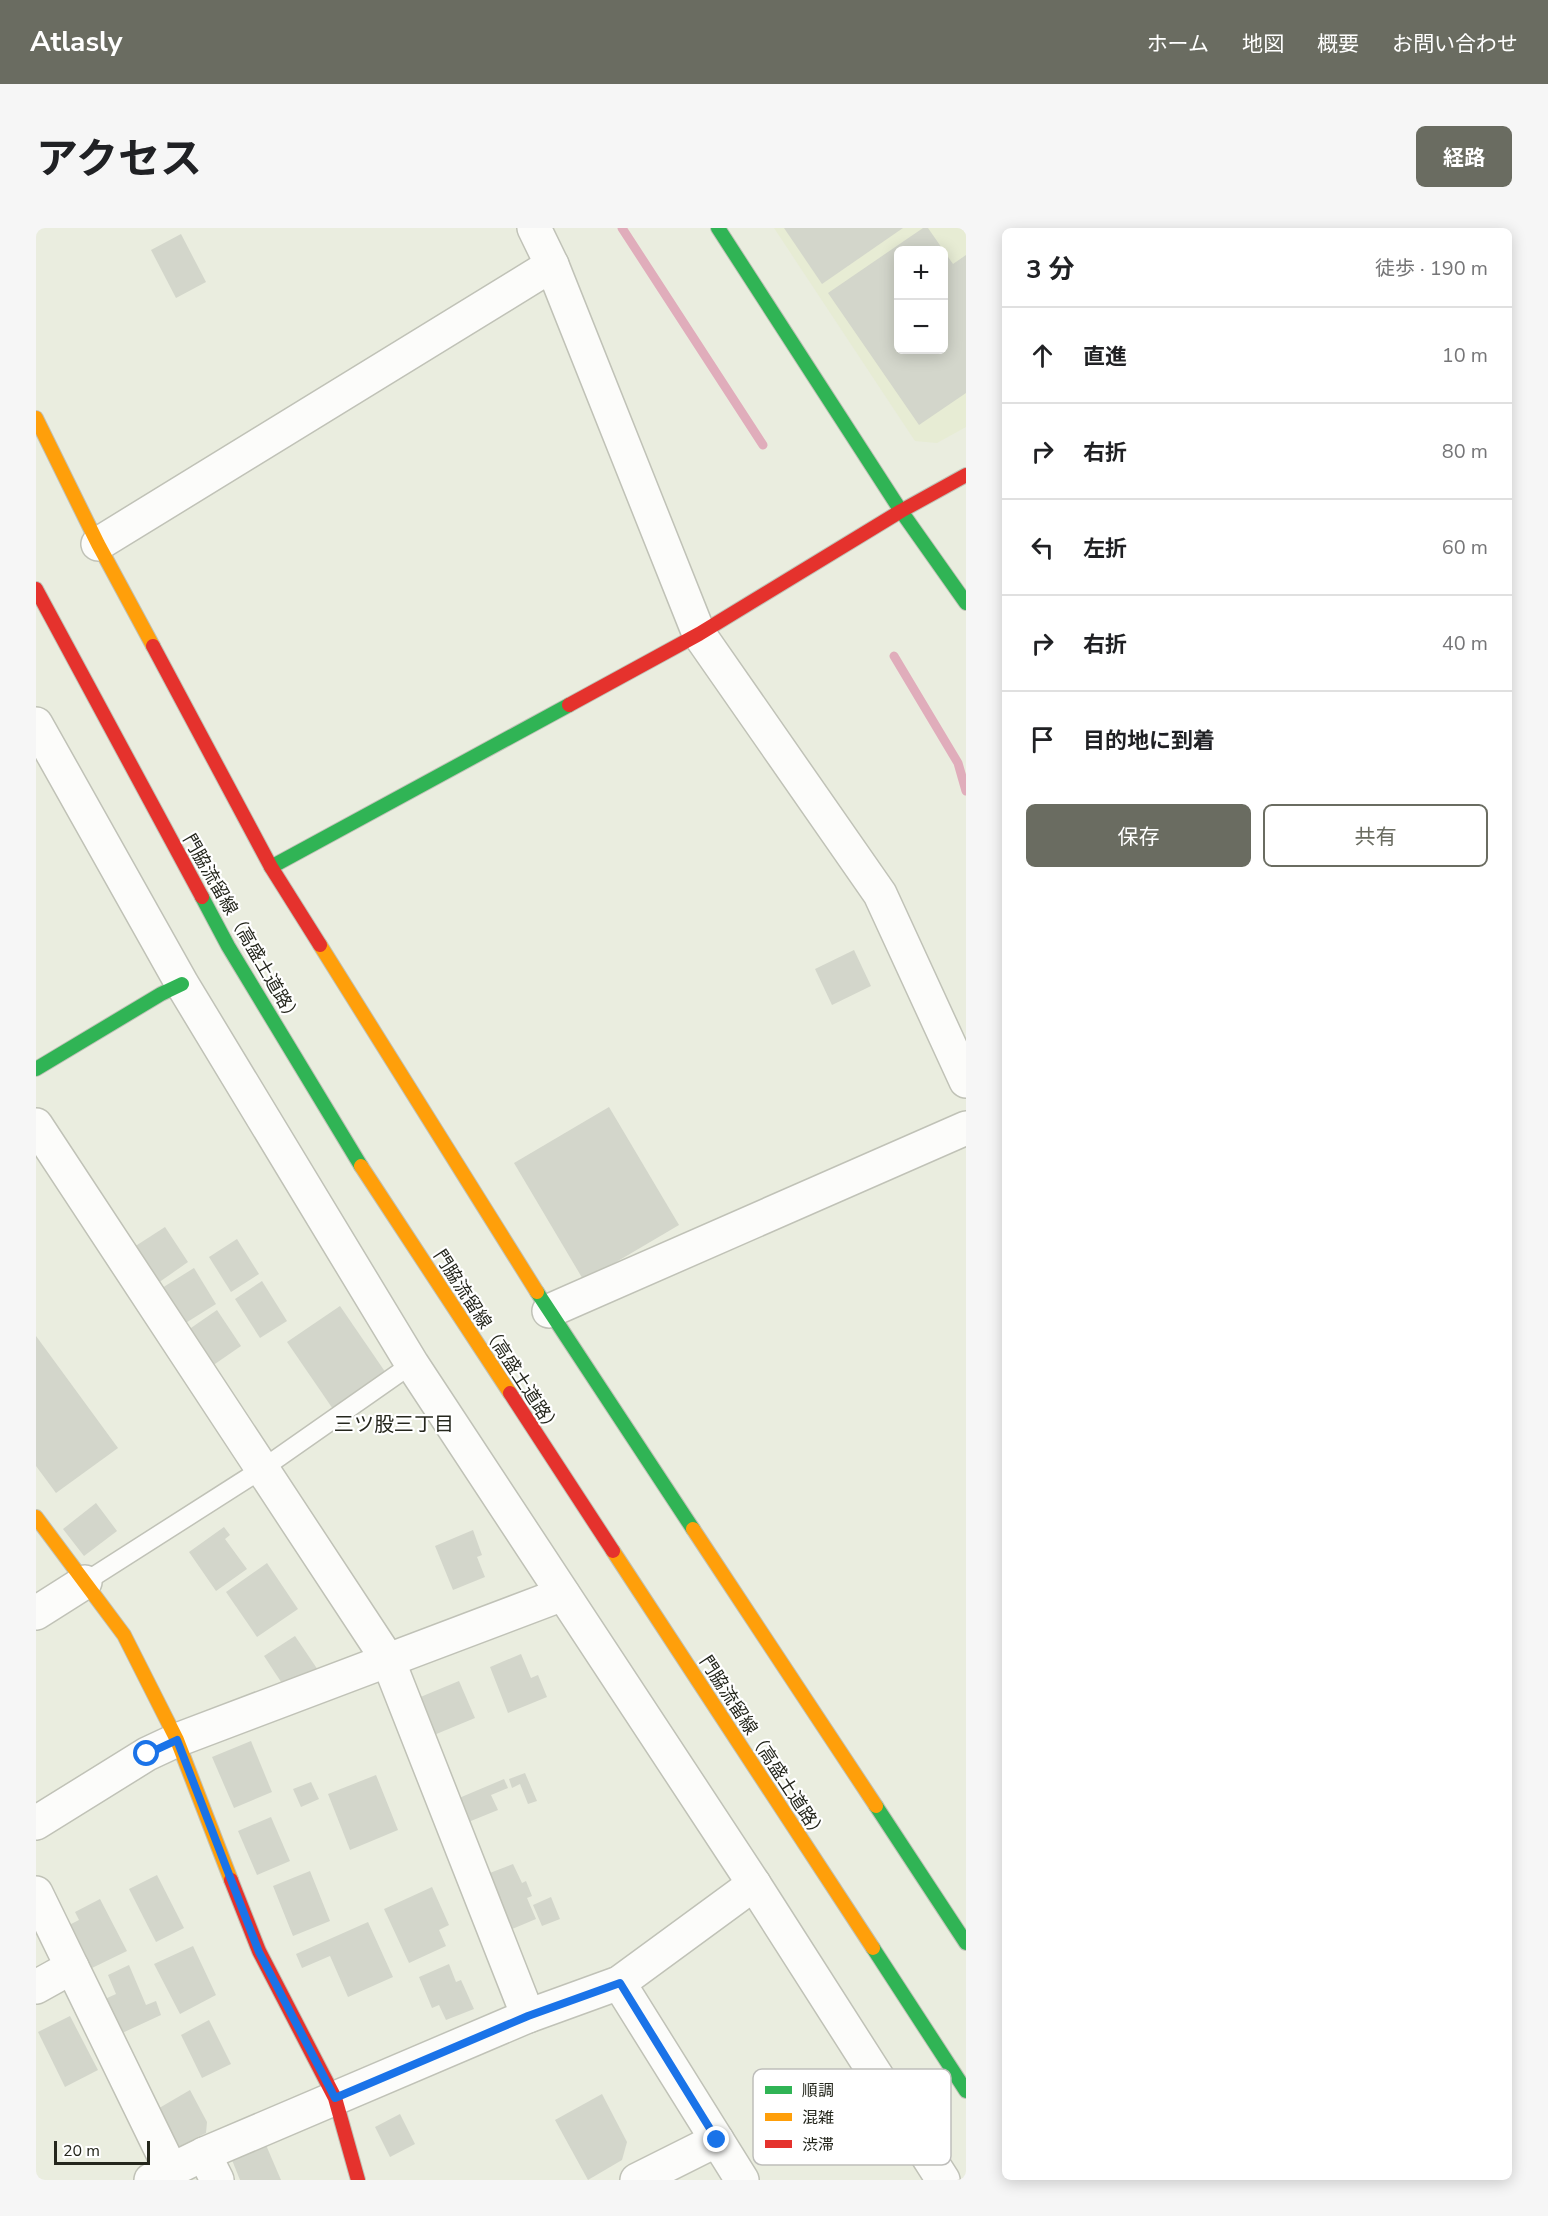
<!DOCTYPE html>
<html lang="ja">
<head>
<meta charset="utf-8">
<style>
  body { margin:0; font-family:"Nunito Sans","Noto Sans JP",sans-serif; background:#f6f6f6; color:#202124 }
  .controls { position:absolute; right:18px; top:18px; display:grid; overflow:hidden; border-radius:9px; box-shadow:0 3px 15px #0003 }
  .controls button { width:54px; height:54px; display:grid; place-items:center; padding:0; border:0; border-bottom:2px solid #e0e0e0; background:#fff; color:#202124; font:30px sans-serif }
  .scale { position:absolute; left:18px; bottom:15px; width:96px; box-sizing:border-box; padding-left:6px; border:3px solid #25271d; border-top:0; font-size:16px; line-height:21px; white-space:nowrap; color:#25271d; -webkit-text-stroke:4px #fff; paint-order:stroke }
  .stop { position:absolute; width:18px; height:18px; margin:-14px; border:4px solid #1a73e8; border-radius:50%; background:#fff }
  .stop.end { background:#1a73e8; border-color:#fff; box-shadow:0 2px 6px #0008 }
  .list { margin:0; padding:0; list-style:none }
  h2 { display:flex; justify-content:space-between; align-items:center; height:78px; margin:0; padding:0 24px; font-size:26px }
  h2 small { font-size:20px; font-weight:400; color:#757577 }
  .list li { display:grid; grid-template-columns:39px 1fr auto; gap:18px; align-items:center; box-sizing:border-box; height:96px; padding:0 24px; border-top:2px solid #e0e0e0 }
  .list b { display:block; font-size:22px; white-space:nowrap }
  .list em { font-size:20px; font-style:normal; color:#757577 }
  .actions { display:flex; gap:12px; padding:18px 24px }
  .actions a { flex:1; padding:14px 0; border:2px solid #6a6c61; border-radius:9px; text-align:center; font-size:21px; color:#6a6c61 }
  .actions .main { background:#6a6c61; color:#fff }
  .icon { flex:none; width:33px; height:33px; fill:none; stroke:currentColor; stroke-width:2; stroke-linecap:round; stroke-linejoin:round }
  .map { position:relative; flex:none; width:930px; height:1952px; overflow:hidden; border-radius:9px }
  header { display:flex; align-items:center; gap:36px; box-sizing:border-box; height:84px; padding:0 30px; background:#6a6c61; color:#fff }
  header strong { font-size:28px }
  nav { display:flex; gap:33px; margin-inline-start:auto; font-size:21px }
  .intro { display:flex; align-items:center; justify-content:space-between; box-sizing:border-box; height:144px; padding:0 36px }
  h1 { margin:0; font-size:42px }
  .button { padding:15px 27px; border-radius:9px; background:#6a6c61; color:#fff; font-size:21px; font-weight:700 }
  main { display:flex; gap:36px; padding:0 36px }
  aside { flex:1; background:#fff; border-radius:9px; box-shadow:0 3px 15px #0003 }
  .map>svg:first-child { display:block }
  .built { fill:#e7ecd4; fill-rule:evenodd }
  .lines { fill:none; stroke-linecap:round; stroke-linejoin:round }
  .stream { stroke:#e0adbb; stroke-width:9 }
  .building { fill:#d3d6cb; fill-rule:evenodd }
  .lane-casing { stroke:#c0c2b7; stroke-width:21 }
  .street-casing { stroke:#c0c2b7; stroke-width:36 }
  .fast-casing { stroke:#c0c2b7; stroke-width:16 }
  .slow-casing { stroke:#c0c2b7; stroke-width:16 }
  .jam-casing { stroke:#c0c2b7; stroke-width:16 }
  .lane { stroke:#fcfcfa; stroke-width:18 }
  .street { stroke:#fcfcfa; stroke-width:33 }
  .fast { stroke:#30b455; stroke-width:14 }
  .slow { stroke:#ff9f0a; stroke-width:14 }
  .jam { stroke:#e5322d; stroke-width:14 }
  .route { stroke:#1a73e8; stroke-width:8 }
  .labels { text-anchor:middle; stroke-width:4.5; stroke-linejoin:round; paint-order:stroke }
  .street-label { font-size:18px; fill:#25271d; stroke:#fff }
  .neighbourhood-label { font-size:20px; fill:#25271d; stroke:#fff }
  .key { fill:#fff; stroke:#bebebb; stroke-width:1.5 }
  .key-label { font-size:16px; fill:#25271d }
</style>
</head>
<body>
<header>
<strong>Atlasly</strong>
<nav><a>ホーム</a><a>地図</a><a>概要</a><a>お問い合わせ</a></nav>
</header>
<div class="intro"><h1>アクセス</h1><a class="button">経路</a></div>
<main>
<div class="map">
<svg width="930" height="1952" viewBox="0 0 930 1952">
  <rect width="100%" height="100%" fill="#eaeddf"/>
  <!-- built -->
  <path class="built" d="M738,0H930V199L901,215L879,213ZM862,22H908V122H862Z"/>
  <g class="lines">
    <!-- stream -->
    <g class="stream">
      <path d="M586,0L727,217"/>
      <path d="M858,428L922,535L930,563"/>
    </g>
  </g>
  <!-- building -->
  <g class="building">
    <path d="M748,0H867L786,56Z"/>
    <path d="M887,0H892L917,36L930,27V165L883,197L792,65ZM862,22H908V122H862Z"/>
    <path d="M145,6L170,54L140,70L115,22Z"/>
    <path d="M818,722L835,758L796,777L779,741Z"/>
    <path d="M573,879L643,997L548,1053L478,935Z"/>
    <path d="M129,999L152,1034L122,1055L98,1019Z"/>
    <path d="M201,1011L223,1046L195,1064L173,1029Z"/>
    <path d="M158,1040L180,1076L148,1096L126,1060Z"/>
    <path d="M226,1053L251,1093L224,1110L199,1071Z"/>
    <path d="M304,1078L352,1148L299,1184L251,1114Z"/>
    <path d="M181,1082L205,1118L176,1138L152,1102Z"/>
    <path d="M0,1108L82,1220L20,1265L0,1238Z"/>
    <path d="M60,1275L81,1303L48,1328L27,1301Z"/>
    <path d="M188,1299L194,1307L189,1311L211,1341L180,1363L153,1324Z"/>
    <path d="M437,1302L446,1327L441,1329L449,1349L417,1362L399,1318Z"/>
    <path d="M231,1335L262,1381L221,1409L190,1364Z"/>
    <path d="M259,1408L284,1445L253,1466L228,1428Z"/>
    <path d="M485,1426L495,1450L502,1447L511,1469L472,1485L454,1439Z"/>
    <path d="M423,1453L439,1490L398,1507L382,1470Z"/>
    <path d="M215,1513L236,1564L198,1580L176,1529Z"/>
    <path d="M489,1545L501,1573L492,1576L484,1556L476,1560L473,1551Z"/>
    <path d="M340,1547L362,1602L314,1622L292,1566Z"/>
    <path d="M468,1551L472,1560L455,1567L462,1582L425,1597L416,1573Z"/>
    <path d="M275,1554L283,1571L265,1579L257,1561Z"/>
    <path d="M235,1589L254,1633L221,1647L202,1603Z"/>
    <path d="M477,1636L486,1655L490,1653L496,1668L491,1670L500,1691L469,1704L446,1648Z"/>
    <path d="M274,1643L294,1693L257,1708L237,1658Z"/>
    <path d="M121,1647L148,1700L120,1714L93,1661Z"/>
    <path d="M396,1659L413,1697L403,1702L410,1718L373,1735L348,1681Z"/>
    <path d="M515,1669L524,1691L506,1698L497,1677Z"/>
    <path d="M64,1671L91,1723L56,1740L33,1697L43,1692L39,1684Z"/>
    <path d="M332,1694L357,1749L312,1769L294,1728L266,1740L260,1726Z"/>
    <path d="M157,1718L180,1767L144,1786L118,1736Z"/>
    <path d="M413,1736L420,1754L425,1752L438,1781L410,1792L403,1777L396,1780L383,1749Z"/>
    <path d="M93,1737L110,1777L120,1773L125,1787L84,1806L69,1771L80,1766L72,1747Z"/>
    <path d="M34,1788L62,1842L29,1859L2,1804Z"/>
    <path d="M173,1792L195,1836L166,1850L145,1807Z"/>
    <path d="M154,1862L171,1894L170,1905L132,1924L113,1886Z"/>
    <path d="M566,1866L591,1914L586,1932L552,1952L519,1892Z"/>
    <path d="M364,1886L379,1916L354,1929L339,1899Z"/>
    <path d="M230,1917L245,1952H204L196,1932Z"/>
  </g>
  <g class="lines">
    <defs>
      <path id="lane" d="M49,1354L226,1241L376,1136"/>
      <g id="street">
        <path d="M498,0L516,37L663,406L844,666L930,853"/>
        <path d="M62,316L516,37"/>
        <path d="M0,496L146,756L376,1136L718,1656L907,1952"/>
        <path d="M0,897L352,1432L492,1788"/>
        <path d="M513,1083L930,900"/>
        <path d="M0,1385L49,1354"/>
        <path d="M0,1595L111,1526L141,1512L527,1366"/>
        <path d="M0,1665L36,1739L0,1759"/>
        <path d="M36,1739L135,1942"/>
        <path d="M583,1755L706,1952"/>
        <path d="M168,1926L181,1952"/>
        <path d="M115,1952L168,1926L492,1788L583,1755L718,1656"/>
        <path d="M601,1952L681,1912"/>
      </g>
      <g id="fast">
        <path d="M682,0L865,283L930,375"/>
        <path d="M235,639L533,477"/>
        <path d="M166,669L192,718L325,938"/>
        <path d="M0,841L125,766L146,756"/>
        <path d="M501,1064L657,1301"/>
        <path d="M840,1578L930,1715"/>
        <path d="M837,1720L930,1863"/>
      </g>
      <g id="slow">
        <path d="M0,190L62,316L117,418"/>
        <path d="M284,717L501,1064"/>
        <path d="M325,938L474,1165"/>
        <path d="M0,1289L88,1407L141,1512L195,1652"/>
        <path d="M657,1301L840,1578"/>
        <path d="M577,1323L837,1720"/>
      </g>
      <g id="jam">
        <path d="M0,361L166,669"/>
        <path d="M117,418L235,639L284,717"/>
        <path d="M533,477L663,406L865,283L930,247"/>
        <path d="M474,1165L577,1323"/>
        <path d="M195,1652L223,1723L299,1870L322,1952"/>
      </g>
    </defs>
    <!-- lane casing -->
    <use href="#lane" class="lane-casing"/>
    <!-- street casing -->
    <use href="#street" class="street-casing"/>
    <!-- fast casing -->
    <use href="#fast" class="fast-casing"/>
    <!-- slow casing -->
    <use href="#slow" class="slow-casing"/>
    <!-- jam casing -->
    <use href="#jam" class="jam-casing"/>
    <!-- lane -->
    <use href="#lane" class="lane"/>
    <!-- street -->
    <use href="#street" class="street"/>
    <!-- fast -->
    <use href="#fast" class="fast"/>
    <!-- slow -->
    <use href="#slow" class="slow"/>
    <!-- jam -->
    <use href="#jam" class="jam"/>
  </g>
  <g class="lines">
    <!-- route -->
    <path class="route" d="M111,1526L141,1512L223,1724L299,1870L492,1788L584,1755L681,1912"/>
  </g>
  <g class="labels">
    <!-- street labels -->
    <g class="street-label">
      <text transform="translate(206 701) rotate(60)" y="6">門脇流留線（高盛土道路）</text>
      <text transform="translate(461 1114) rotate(57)" y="6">門脇流留線（高盛土道路）</text>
      <text transform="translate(727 1520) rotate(57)" y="6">門脇流留線（高盛土道路）</text>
    </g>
    <!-- neighbourhood labels -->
    <g class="neighbourhood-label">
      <text x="358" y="1203">三ツ股三丁目</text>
    </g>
  </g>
  <!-- legend -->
  <rect x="717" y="1841" width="198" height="96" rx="9" class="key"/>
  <rect x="729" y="1858" width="27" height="8" fill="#30b455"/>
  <rect x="729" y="1885" width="27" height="8" fill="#ff9f0a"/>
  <rect x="729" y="1912" width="27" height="8" fill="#e5322d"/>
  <g class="key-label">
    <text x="766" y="1868">順調</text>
    <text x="766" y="1895">混雑</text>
    <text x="766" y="1922">渋滞</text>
  </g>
</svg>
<div class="controls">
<button>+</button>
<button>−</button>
</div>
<div class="scale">20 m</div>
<div class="stop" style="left:111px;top:1526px"></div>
<div class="stop end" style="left:681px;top:1912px"></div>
</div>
<aside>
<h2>3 分<small>徒歩 · 190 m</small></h2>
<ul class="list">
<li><svg class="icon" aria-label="ahead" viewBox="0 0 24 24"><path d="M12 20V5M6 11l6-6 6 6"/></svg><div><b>直進</b></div><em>10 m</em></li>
<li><svg class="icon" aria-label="right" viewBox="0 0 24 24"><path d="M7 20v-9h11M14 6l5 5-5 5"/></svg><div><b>右折</b></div><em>80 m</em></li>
<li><svg class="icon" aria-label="left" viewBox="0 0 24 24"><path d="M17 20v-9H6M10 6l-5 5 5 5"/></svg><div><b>左折</b></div><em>60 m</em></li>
<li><svg class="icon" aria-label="right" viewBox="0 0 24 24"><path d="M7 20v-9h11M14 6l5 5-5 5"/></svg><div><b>右折</b></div><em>40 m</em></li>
<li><svg class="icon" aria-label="arrive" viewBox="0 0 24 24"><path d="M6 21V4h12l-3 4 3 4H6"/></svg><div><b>目的地に到着</b></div></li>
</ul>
<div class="actions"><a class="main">保存</a><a>共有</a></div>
</aside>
</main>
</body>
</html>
